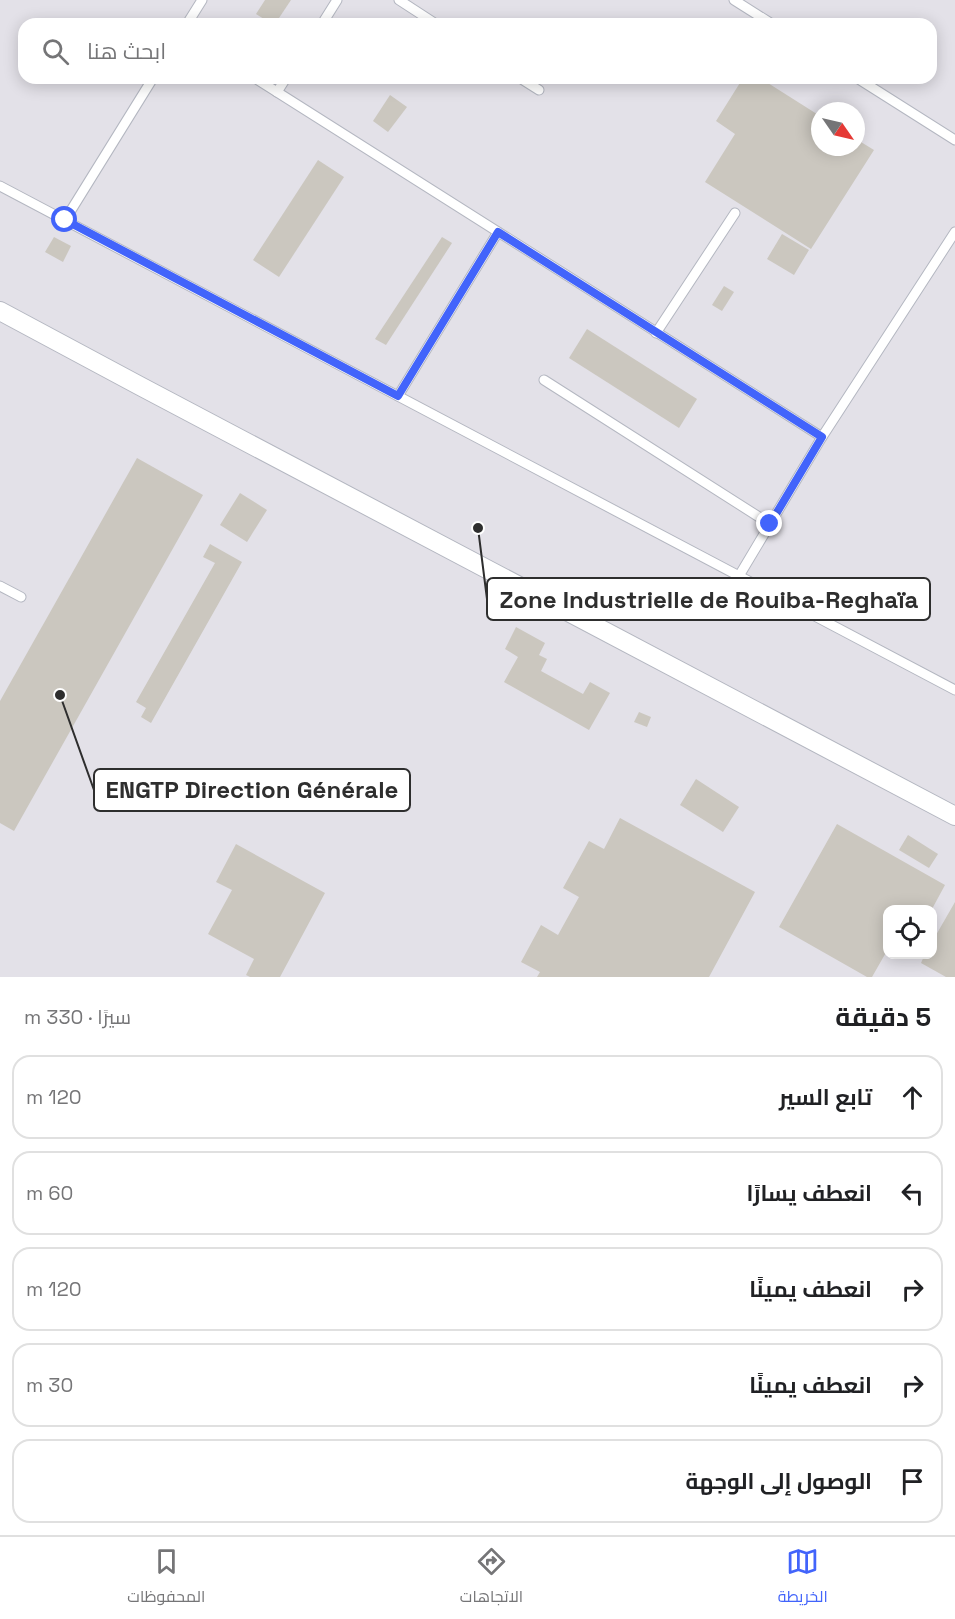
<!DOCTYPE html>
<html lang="ar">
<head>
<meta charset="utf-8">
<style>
  body { margin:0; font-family:"Space Grotesk",Cairo,sans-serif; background:#f2f2f2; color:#202124; direction:rtl }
  .controls { position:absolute; right:18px; bottom:18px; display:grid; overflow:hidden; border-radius:12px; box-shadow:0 3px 15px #0003 }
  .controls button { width:54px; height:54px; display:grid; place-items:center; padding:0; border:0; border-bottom:2px solid #e0e0e0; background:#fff; color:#202124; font:30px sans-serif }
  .compass { position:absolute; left:811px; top:102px; width:54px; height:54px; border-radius:50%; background:#fff; box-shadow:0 3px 15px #0003; rotate:124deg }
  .stop { position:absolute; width:18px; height:18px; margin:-14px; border:4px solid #4264fb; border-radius:50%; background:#fff }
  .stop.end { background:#4264fb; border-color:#fff; box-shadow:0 2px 6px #0008 }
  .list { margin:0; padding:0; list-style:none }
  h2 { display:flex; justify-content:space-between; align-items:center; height:78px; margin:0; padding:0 24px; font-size:26px }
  h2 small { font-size:20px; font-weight:400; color:#757577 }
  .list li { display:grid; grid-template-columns:39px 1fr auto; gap:18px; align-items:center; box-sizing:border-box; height:84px; margin:0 12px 12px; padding:0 12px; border:2px solid #e0e0e0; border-radius:18px }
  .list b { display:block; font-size:22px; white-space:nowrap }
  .list em { font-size:20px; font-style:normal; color:#757577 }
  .icon { flex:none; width:33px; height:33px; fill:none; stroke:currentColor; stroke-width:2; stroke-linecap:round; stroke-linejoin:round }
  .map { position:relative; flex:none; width:955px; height:977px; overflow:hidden; direction:ltr }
  .search { position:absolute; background:#fff; box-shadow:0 3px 15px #0003; left:18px; right:18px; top:18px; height:66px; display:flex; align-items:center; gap:15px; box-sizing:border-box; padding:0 21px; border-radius:18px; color:#757577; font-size:22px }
  .sheet { height:558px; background:#fff }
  nav { display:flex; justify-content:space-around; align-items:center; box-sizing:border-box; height:84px; border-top:2px solid #e0e0e0; background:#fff; font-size:16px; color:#757577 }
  nav a { display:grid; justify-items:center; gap:3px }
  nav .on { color:#4264fb }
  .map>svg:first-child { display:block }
  .industrial { fill:#e3e1e8; fill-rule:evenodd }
  .building { fill:#cbc7bf }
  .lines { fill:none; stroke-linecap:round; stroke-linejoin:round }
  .service-casing { stroke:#b4b7c1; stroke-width:11 }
  .minor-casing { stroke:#b4b7c1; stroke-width:20 }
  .service { stroke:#fff; stroke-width:9 }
  .minor { stroke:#fff; stroke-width:18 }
  .route { stroke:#4264fb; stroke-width:8 }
  .leader { fill:none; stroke:#2e2e2e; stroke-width:2 }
  .callout-dot { fill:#2e2e2e; stroke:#fff; stroke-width:2 }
  .callout { fill:#fff; stroke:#2e2e2e; stroke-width:2 }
  .callout-label { font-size:24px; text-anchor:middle; font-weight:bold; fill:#2e2e2e }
</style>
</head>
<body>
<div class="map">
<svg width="955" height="977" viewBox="0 0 955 977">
  <rect width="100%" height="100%" fill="#efe9e1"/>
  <!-- industrial -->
  <path class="industrial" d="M0,0H955V977H0ZM24,24H931V78H24ZM820,111H856V147H820ZM888,909H932V954H888Z"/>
  <!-- building -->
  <g class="building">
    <path d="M265,0H291L275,24H272L256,14Z"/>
    <path d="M743,78H760L820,116V147H856V139L874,150L811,249L705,182L735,134L716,121Z"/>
    <path d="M390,95L407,107L388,132L373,121Z"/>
    <path d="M318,160L344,177L279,277L253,260Z"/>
    <path d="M782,234L809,250L794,275L767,259Z"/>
    <path d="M54,237L71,246L63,262L45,252Z"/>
    <path d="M442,237L452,243L386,345L375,339Z"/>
    <path d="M724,286L734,292L722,311L712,305Z"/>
    <path d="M587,329L697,399L679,428L569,358Z"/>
    <path d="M137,458L203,495L14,831L0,823V701Z"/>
    <path d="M240,493L267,510L247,542L220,525Z"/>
    <path d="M210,544L242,562L151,723L141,717L146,708L136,702L215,563L203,557Z"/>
    <path d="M516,627L545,643L539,655L547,659L541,671L583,694L590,682L610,693L589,730L504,682L518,657L505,649Z"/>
    <path d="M639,712L651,717L647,727L634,722Z"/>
    <path d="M696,779L739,807L723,832L680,805Z"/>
    <path d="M620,818L755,892L709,977H537L540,972L521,962L541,925L558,935L579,897L563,888L589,841L604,849Z"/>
    <path d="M837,824L945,885L932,909H888V949L872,977H867L779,927Z"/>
    <path d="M908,835L938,854L929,868L899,850Z"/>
    <path d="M236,844L325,893L280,977H250L246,975L254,959L208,934L232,890L216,882Z"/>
    <path d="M955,902V977H946L921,963L925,954H932V942Z"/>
  </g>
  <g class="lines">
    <defs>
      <g id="service">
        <path d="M399,0L436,24"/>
        <path d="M734,0L772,24"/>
        <path d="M187,24L202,0"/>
        <path d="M322,24L337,0"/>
        <path d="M255,78L822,437"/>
        <path d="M520,78L539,90"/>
        <path d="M857,78L955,140"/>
        <path d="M277,92L286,78"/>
        <path d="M0,186L955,690"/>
        <path d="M65,220L153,78"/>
        <path d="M656,333L735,213"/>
        <path d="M544,380L770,524"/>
        <path d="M398,396L498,232"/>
        <path d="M739,576L822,437L955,232"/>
        <path d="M0,586L21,597"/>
      </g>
      <path id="minor" d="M0,311L140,386L955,816"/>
    </defs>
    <!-- service casing -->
    <use href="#service" class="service-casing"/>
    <!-- minor casing -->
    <use href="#minor" class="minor-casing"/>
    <!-- service -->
    <use href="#service" class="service"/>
    <!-- minor -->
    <use href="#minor" class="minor"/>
  </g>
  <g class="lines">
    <!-- route -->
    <path class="route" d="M65,220L398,396L498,232L822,437L770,524"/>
  </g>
  <!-- callouts -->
  <path class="leader" d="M478 528L487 599M60 695L94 790"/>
  <g class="callout-dot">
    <circle cx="478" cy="528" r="6"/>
    <circle cx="60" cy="695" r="6"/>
  </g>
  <g class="callout">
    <rect x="487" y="578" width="443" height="42" rx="6"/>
    <rect x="94" y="769" width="316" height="42" rx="6"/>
  </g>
  <g class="callout-label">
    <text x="709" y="608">Zone Industrielle de Rouiba-Reghaïa</text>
    <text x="252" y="798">ENGTP Direction Générale</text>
  </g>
</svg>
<div class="controls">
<button><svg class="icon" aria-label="locate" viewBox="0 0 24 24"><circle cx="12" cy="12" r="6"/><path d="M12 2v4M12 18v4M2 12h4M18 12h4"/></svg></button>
</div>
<svg class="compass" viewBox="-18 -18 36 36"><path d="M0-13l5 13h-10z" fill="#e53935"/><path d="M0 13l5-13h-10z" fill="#757577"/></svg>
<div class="stop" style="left:65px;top:220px"></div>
<div class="stop end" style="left:770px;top:524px"></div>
<div class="search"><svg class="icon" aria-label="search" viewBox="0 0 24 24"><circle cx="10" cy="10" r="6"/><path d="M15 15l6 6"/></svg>ابحث هنا</div>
</div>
<section class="sheet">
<h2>5 دقيقة<small>سيرًا · 330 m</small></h2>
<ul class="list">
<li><svg class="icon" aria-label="ahead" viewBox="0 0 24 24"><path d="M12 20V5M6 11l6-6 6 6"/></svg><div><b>تابع السير</b></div><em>120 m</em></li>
<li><svg class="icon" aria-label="left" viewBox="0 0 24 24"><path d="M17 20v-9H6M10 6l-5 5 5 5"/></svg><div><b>انعطف يسارًا</b></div><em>60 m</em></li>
<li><svg class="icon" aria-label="right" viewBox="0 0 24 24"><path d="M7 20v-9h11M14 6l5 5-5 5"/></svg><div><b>انعطف يمينًا</b></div><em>120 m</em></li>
<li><svg class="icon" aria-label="right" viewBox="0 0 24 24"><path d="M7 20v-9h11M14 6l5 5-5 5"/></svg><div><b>انعطف يمينًا</b></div><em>30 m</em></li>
<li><svg class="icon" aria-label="arrive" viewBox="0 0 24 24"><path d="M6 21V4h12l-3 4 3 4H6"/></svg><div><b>الوصول إلى الوجهة</b></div></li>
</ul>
</section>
<nav>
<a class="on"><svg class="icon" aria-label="map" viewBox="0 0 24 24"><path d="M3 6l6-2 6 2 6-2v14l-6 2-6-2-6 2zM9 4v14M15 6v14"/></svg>الخريطة</a>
<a><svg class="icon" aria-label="directions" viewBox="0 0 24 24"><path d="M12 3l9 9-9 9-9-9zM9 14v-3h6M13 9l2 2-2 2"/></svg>الاتجاهات</a>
<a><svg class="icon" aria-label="saved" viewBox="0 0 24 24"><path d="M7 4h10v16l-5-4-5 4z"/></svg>المحفوظات</a>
</nav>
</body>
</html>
